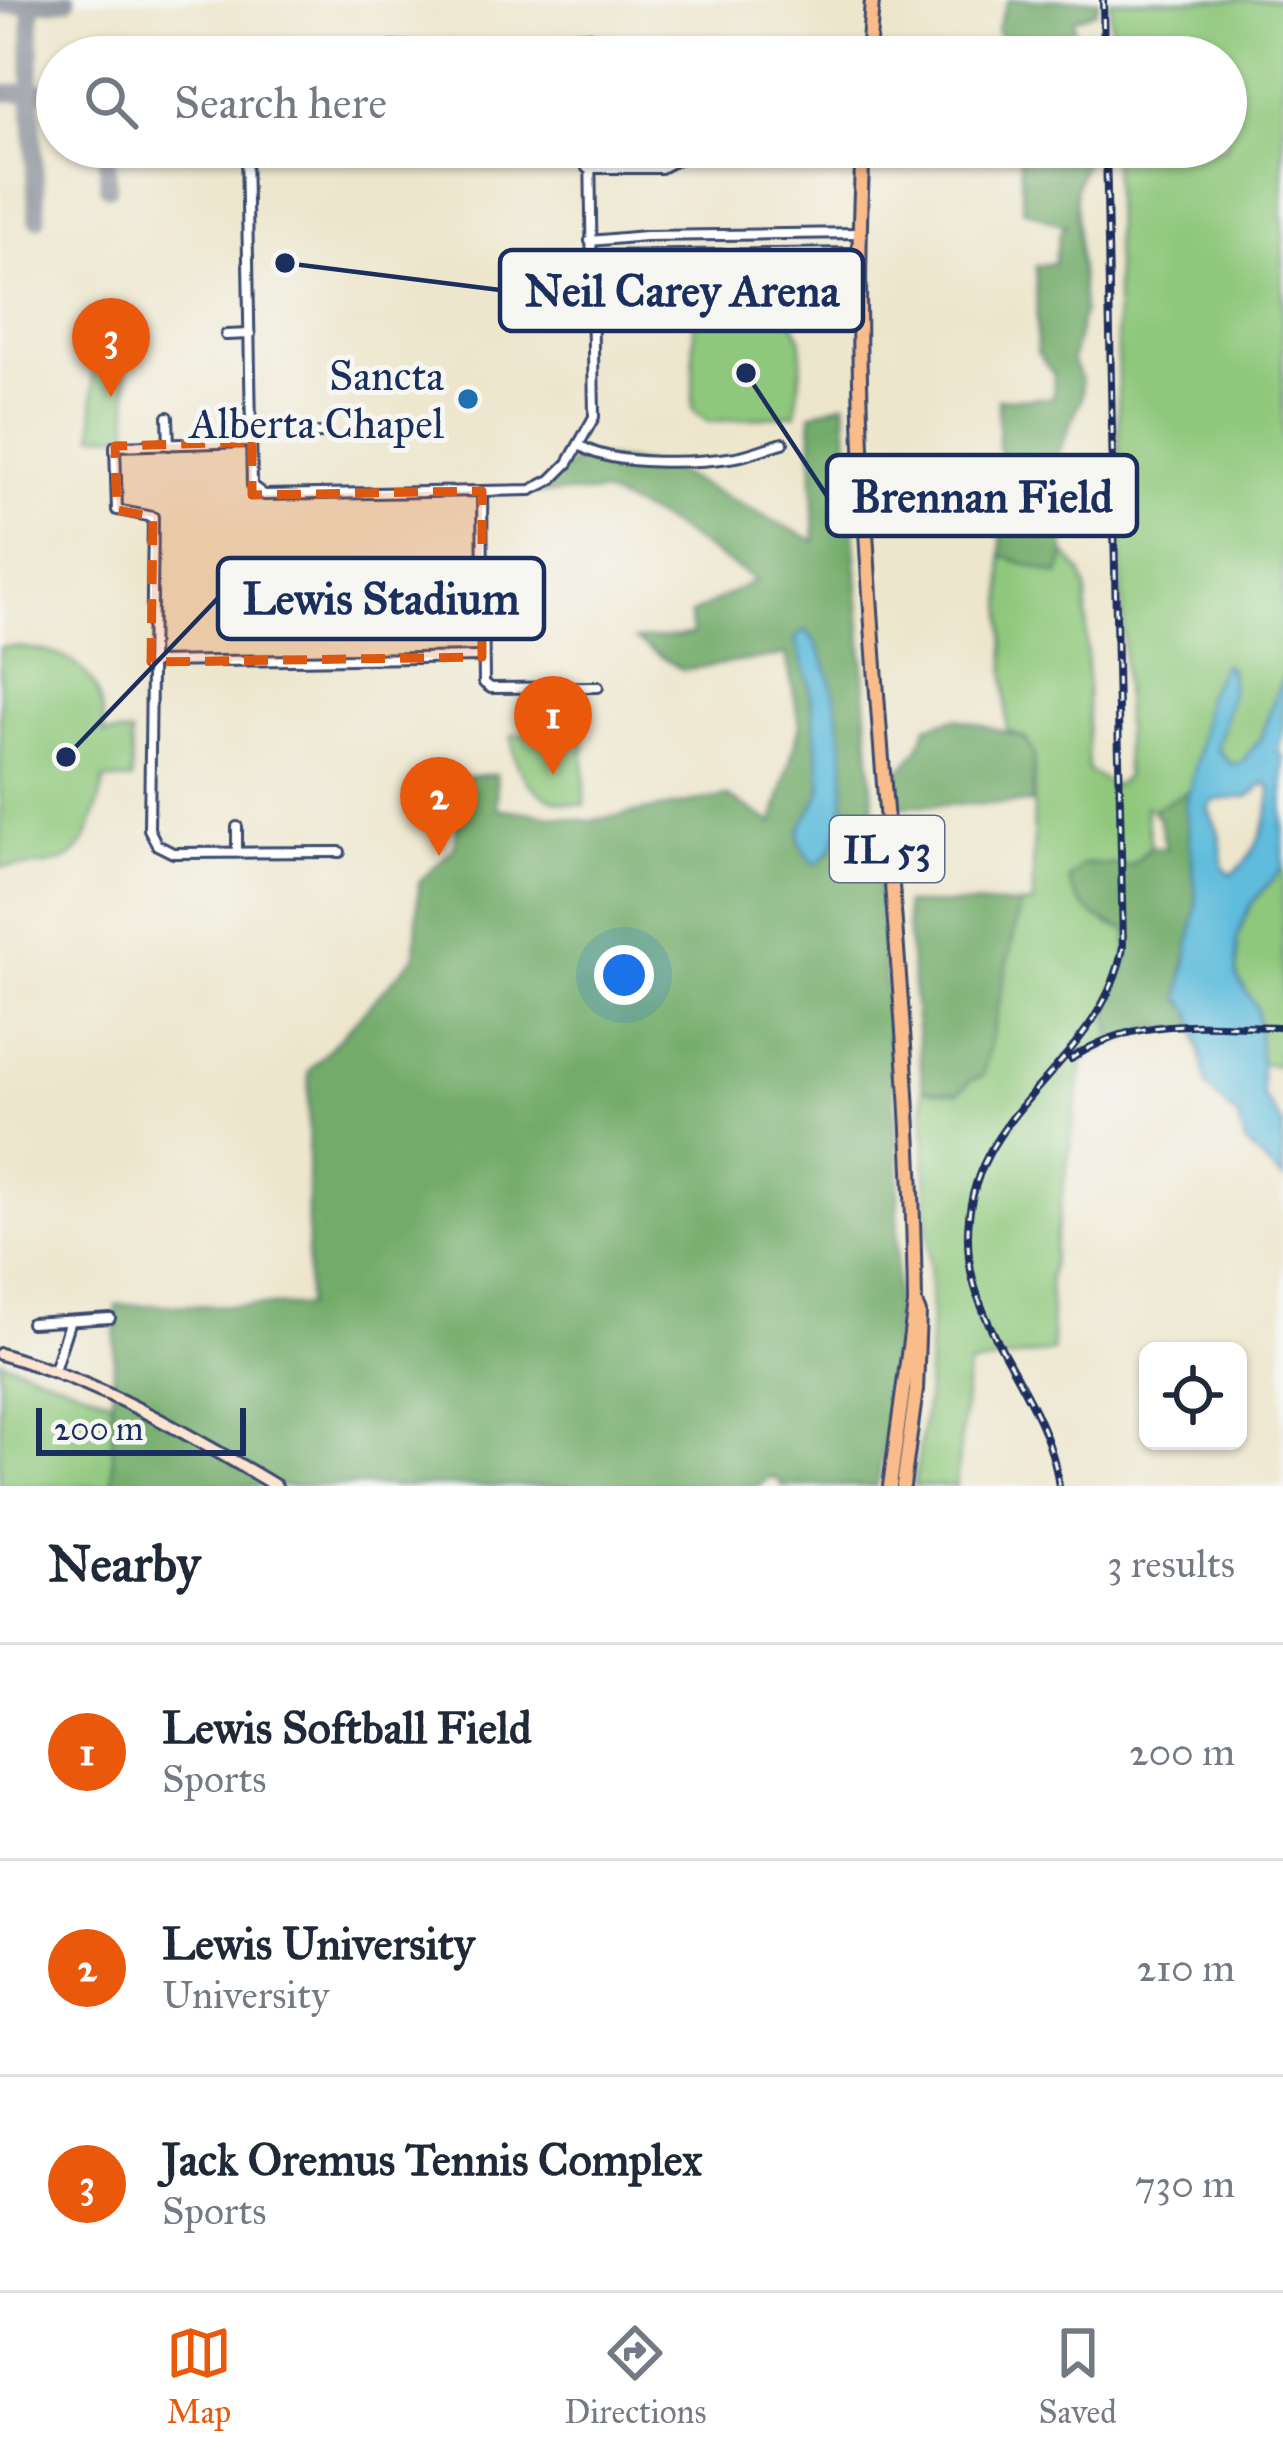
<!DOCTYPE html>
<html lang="en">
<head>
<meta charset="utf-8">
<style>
  body { margin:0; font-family:"IM FELL Great Primer",serif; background:#f6f6f7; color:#1f2937 }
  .controls { position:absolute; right:36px; bottom:36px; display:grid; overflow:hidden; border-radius:18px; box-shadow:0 3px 9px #0004 }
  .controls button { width:108px; height:108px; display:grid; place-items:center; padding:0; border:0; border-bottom:3px solid #e0e1e3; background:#fff; color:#1f2937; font:60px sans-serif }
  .scale { position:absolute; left:36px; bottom:30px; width:210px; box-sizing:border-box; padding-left:12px; border:6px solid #1b2f5e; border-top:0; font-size:33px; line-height:42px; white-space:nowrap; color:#1b2f5e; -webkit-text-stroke:9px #f6f6f2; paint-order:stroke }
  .you { position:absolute; left:624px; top:975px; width:42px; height:42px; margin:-30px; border:9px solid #fff; border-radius:50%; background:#1a73e8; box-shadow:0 0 0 18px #1a73e833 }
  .badge { display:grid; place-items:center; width:78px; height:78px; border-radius:50%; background:#ea580c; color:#fff; font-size:39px; font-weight:700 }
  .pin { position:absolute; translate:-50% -99px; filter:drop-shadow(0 3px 6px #0008) }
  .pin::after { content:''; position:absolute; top:63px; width:42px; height:36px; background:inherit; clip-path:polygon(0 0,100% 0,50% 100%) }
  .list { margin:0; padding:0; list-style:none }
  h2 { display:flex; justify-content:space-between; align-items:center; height:156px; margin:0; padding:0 48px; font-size:51px }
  h2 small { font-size:39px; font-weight:400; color:#747a83 }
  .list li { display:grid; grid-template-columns:78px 1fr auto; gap:36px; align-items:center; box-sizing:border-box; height:216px; padding:0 48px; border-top:3px solid #e0e1e3 }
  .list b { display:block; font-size:45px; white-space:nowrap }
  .list p { margin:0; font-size:39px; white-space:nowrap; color:#747a83 }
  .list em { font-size:39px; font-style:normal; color:#747a83 }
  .icon { flex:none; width:66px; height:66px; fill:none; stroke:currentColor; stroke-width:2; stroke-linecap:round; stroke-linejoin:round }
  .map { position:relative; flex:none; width:1283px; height:1486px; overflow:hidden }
  .search { position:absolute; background:#fff; box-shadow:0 3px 9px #0004; left:36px; right:36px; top:36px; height:132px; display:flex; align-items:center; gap:30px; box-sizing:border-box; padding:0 42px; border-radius:66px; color:#747a83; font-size:45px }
  .sheet { height:804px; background:#fff }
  nav { display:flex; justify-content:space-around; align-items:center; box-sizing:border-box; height:168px; border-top:3px solid #e0e1e3; background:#fff; font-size:33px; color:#747a83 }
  nav a { display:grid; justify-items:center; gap:6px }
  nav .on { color:#ea580c }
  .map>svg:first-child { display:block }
  .green { fill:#8fc87b; stroke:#557c6c; stroke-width:3 }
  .forest { fill:#73ac6b; stroke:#476e64; stroke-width:3; fill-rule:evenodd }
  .water { fill:#5ebcdc; stroke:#3c769d; stroke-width:3; fill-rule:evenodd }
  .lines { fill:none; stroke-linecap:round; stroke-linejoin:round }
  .taxiway { stroke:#848a95; stroke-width:18 }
  .street-casing { stroke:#3a4a6e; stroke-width:14 }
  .secondary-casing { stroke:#3a4a6e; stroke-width:16 }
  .primary-casing { stroke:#3a4a6e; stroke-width:18 }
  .street { stroke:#fff; stroke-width:8 }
  .secondary { stroke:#fde4d0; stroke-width:10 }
  .primary { stroke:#f9bc8a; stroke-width:12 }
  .rail-casing { stroke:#1b2f5e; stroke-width:8 }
  .rail { stroke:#f6f6f2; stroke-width:3; stroke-dasharray:9; stroke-linecap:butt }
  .marked { fill:#de5710; fill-opacity:0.2; stroke:#de5710; stroke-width:9; stroke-dasharray:24 15; stroke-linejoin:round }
  .poi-dot { fill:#1f6fb2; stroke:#f6f6f2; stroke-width:4.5 }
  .labels { text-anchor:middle; stroke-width:10; stroke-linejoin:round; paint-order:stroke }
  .shield { fill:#f6f6f2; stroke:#5d6b8a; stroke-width:3 }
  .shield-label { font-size:39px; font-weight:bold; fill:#1b2f5e }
  .poi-label { font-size:42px; fill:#1b2f5e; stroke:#f6f6f2; text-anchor:end }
  .leader { fill:none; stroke:#1b2f5e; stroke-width:4.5 }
  .callout-dot { fill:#1b2f5e; stroke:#f6f6f2; stroke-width:4.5 }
  .callout { fill:#f6f6f2; stroke:#1b2f5e; stroke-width:4.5 }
  .callout-label { font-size:45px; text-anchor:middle; font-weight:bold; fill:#1b2f5e }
</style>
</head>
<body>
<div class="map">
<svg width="1283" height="1486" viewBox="0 0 1283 1486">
  <rect width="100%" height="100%" fill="#f6f6f2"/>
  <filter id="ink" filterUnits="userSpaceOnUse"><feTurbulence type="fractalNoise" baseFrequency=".00833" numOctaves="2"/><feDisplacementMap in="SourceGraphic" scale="24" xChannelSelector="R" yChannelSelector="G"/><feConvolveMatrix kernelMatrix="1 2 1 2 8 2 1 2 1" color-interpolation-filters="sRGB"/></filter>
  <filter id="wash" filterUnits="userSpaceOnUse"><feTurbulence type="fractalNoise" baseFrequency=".004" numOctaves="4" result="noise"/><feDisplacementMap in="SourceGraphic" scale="48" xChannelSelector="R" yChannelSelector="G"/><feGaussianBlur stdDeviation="2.7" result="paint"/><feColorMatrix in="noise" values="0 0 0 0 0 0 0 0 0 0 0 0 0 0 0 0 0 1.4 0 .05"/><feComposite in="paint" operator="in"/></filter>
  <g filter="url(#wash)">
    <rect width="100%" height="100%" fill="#ede6cc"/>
    <!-- green -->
    <g class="green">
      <path d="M1110,0H1283V675L1260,739L1241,764H1231L1217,749L1231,675L1230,667L1224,664C1198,700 1204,749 1189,791L1152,810L1145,806L1151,847L1131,866L1085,864L1108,925L1128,930L1127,960L1109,1010L1112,1042L1084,1057L1049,1279L1053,1351L968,1366L956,1486H914L927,1398L931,1314L923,1089L958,1093L990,1045L1020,905L1033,904L1034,755L1025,738L1007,731L1002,556L1058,575L1065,554L1081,572L1086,589L1088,771L1115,786L1126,777L1113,147H1226V57H1112Z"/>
      <path d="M731,295C755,297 793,309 800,338C805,359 797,392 796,414L708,422L693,410L694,301Z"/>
      <path d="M127,358L129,434L94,435L92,359Z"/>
      <path d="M0,647C65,647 103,665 104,734H131L132,780H104C104,786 102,791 100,797C83,864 68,867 0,867Z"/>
      <path d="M580,734L584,737L585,805C542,805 512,779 512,735Z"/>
      <path d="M1283,867V1051L1279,1052V1066L1259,1063L1257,1008L1237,977V939L1250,905Z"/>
      <path d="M0,1360L112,1400L113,1486H0Z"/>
    </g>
    <!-- forest -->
    <g class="forest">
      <path d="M1008,0H1099L1096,11L1074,19V57H1004L997,28Z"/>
      <path d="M1019,147H1101L1088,150L1075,191L1083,312L1072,360L1081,380L1082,397L1053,467L1084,508L1083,521L1062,531L1065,554L1059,575L1002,556L1001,539L1014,488L999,449L998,399L1053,398L1054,375L1037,352L1036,266L1054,263L1060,232L1066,226L1023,209Z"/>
      <path d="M845,402L899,1170L893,1390L877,1486H781L780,1480L769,1477L759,1486H113L112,1400L117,1305L307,1306L309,1071L415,956L419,882L453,849L466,777L496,774L497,808L589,821L727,796L773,823L800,725L786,655L682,670L636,640L692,635L690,615L755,580L662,520L602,493H541L580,454L665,467L815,541L811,414ZM805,631L842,821L830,852L815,864C779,829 817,822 821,789C827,747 811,678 796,640Z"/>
      <path d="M956,718L1025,738L1034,755L1032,803L897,806L896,775L918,750L927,726Z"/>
      <path d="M1189,791L1186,806L1197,903L1196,925L1183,972L1195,1029L1156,1028L1112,1042L1109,1010L1127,960L1128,930C1101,924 1075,907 1069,879L1084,864L1131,866L1151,847L1166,849L1159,818L1152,810Z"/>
      <path d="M905,904L1020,905L983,1076L971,1080L958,1093L923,1089Z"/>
    </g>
    <!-- water -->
    <g class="water">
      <path d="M805,630C842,661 866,841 815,864C780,829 814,820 822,787L810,685L795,639Z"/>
      <path d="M1224,663C1242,682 1221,725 1217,749L1231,764L1241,763L1260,739L1283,675V731L1278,752L1283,757V867L1250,905L1237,939V977L1257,1008L1263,1096L1283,1124V1180L1245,1143L1239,1119L1207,1087L1192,1012L1180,998L1197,903L1186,806L1199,752L1206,696ZM1265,783L1271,787C1271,816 1255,860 1231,874L1224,868L1219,833L1208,808L1215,800L1249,797Z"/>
    </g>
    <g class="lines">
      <!-- taxiway -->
      <g class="taxiway">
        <path d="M31,4V92L57,91"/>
        <path d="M0,6L67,0"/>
        <path d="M0,93L31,92L37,218"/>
        <path d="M107,147L108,187"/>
      </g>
    </g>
  </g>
  <g filter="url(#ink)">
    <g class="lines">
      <defs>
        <g id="street">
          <path d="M253,57L271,49L448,46L588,36L603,43L610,57"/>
          <path d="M246,147L252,486L264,495L531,490L551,480L568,463L594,417L590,147"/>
          <path d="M587,168H661L701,147"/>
          <path d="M590,241L645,236L860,233"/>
          <path d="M591,256L859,253"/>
          <path d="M226,335L250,334"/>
          <path d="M168,417L169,445"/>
          <path d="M252,435L322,433"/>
          <path d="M252,442L115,446L117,510L153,517L149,829L157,845L173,853L340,852"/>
          <path d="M581,446C614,467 697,463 736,457C752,454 768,447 783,443"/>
          <path d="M482,491L484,683L491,688L598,687"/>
          <path d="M151,662L482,657"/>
          <path d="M237,827V852"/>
          <path d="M31,1323L110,1318"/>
          <path d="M54,1370L69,1323"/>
        </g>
        <path id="secondary" d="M0,1354C100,1382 187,1433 276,1486"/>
        <g id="primary">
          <path d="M868,57L872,0"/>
          <path d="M863,147C842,534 910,917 915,1303L919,1313L916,1390L903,1486"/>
          <path d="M890,1486L915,1304"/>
        </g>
      </defs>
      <!-- street casing -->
      <use href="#street" class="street-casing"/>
      <!-- secondary casing -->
      <use href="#secondary" class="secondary-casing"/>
      <!-- primary casing -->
      <use href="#primary" class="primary-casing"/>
      <!-- street -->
      <use href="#street" class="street"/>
      <!-- secondary -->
      <use href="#secondary" class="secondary"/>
      <!-- primary -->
      <use href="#primary" class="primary"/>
      <defs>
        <g id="rail">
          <path d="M1103,0L1104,57"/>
          <path d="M1071,1059C1135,1014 1210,1026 1283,1027"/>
          <path d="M1059,1486C1048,1400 977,1338 969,1257C954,1110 1099,1075 1123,947L1106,147"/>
        </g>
      </defs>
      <!-- rail casing -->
      <use href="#rail" class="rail-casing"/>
      <!-- rail -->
      <use href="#rail" class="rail"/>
    </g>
  </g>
  <!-- marked area -->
  <path class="marked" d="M252,442V495L482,491V657L151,662L153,517L117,510L115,446Z"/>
  <!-- markers -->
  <circle class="poi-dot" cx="468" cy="399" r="12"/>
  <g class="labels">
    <!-- shield labels -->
    <rect class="shield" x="830" y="816" width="114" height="66" rx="9"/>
    <g class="shield-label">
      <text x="887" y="863">IL 53</text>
    </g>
    <!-- poi labels -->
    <g class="poi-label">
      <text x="444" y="390">Sancta<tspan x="444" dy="48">Alberta Chapel</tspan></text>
    </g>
  </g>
  <!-- callouts -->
  <path class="leader" d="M285 263L500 290M746 373L827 496M66 757L218 598"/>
  <g class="callout-dot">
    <circle cx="285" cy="263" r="12"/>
    <circle cx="746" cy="373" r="12"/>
    <circle cx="66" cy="757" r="12"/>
  </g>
  <g class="callout">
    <rect x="500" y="250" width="363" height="81" rx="12"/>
    <rect x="827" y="455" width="310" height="81" rx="12"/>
    <rect x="218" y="558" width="326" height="81" rx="12"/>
  </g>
  <g class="callout-label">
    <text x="682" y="306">Neil Carey Arena</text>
    <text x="982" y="512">Brennan Field</text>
    <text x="381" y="614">Lewis Stadium</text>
  </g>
</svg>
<div class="controls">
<button><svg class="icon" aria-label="locate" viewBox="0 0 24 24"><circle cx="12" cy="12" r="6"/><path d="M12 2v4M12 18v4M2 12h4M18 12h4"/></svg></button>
</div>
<div class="scale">200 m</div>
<div class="you"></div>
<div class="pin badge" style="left:553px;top:775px">1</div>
<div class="pin badge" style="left:439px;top:856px">2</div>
<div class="pin badge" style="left:111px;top:397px">3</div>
<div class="search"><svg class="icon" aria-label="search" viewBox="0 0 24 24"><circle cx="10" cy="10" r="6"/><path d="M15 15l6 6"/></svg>Search here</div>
</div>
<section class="sheet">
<h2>Nearby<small>3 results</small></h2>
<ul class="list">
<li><span class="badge">1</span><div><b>Lewis Softball Field</b><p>Sports</p></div><em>200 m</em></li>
<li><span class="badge">2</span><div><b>Lewis University</b><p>University</p></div><em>210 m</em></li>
<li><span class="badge">3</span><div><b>Jack Oremus Tennis Complex</b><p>Sports</p></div><em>730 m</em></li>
</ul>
</section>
<nav>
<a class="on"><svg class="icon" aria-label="map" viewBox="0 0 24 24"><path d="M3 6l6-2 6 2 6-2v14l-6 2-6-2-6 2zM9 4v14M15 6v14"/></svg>Map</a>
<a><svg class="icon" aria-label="directions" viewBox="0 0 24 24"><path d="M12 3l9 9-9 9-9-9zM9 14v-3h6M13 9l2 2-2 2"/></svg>Directions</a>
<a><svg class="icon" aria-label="saved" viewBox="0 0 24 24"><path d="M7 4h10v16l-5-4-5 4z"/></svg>Saved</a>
</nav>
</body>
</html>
